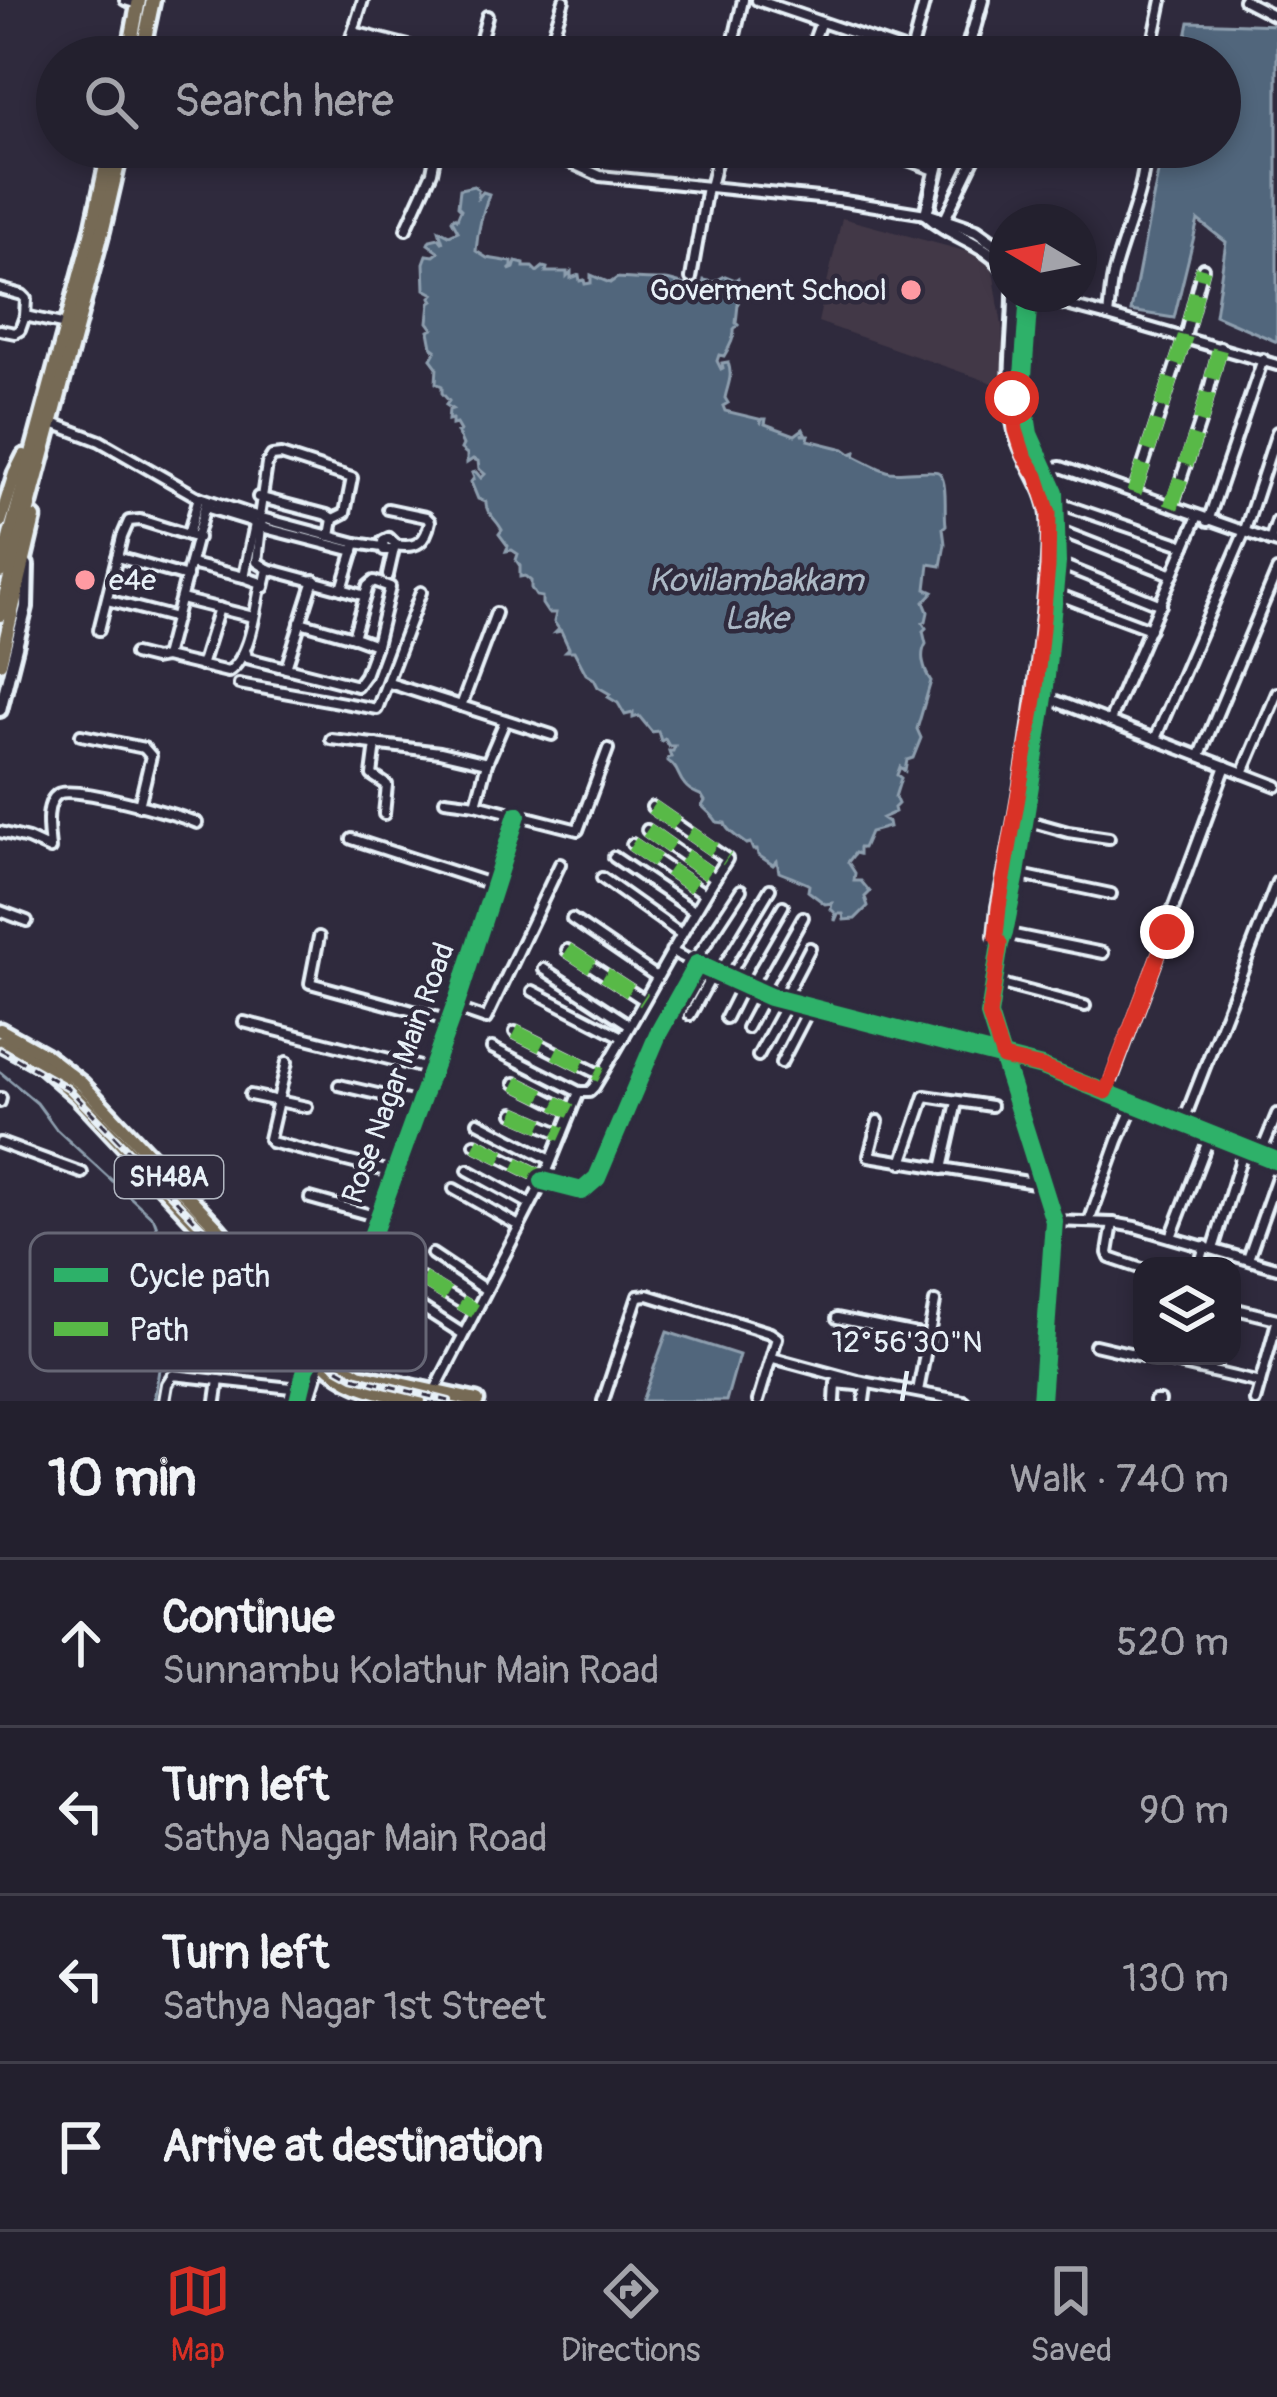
<!DOCTYPE html>
<html lang="en">
<head>
<meta charset="utf-8">
<style>
  body { margin:0; font-family:Pangolin,sans-serif; background:#2b2836; color:#f1f3f6 }
  .controls { position:absolute; right:36px; bottom:36px; display:grid; overflow:hidden; border-radius:24px; box-shadow:0 6px 18px #0003 }
  .controls button { width:108px; height:108px; display:grid; place-items:center; padding:0; border:0; border-bottom:3px solid #403e4a; background:#23202e; color:#f1f3f6; font:60px sans-serif }
  .compass { position:absolute; left:989px; top:204px; width:108px; height:108px; border-radius:50%; background:#23202e; box-shadow:0 6px 18px #0003; rotate:280deg }
  .stop { position:absolute; width:36px; height:36px; margin:-27px; border:9px solid #d93025; border-radius:50%; background:#fff }
  .stop.end { background:#d93025; border-color:#fff; box-shadow:0 3px 12px #0008 }
  .list { margin:0; padding:0; list-style:none }
  h2 { display:flex; justify-content:space-between; align-items:center; height:156px; margin:0; padding:0 48px; font-size:51px }
  h2 small { font-size:39px; font-weight:400; color:#a3a3aa }
  .list li { display:grid; grid-template-columns:78px 1fr auto; gap:36px; align-items:center; box-sizing:border-box; height:168px; padding:0 48px; border-top:3px solid #403e4a }
  .list b { display:block; font-size:45px; white-space:nowrap }
  .list p { margin:0; font-size:39px; white-space:nowrap; color:#a3a3aa }
  .list em { font-size:39px; font-style:normal; color:#a3a3aa }
  .icon { flex:none; width:66px; height:66px; fill:none; stroke:currentColor; stroke-width:2; stroke-linecap:round; stroke-linejoin:round }
  .map { position:relative; flex:none; width:1277px; height:1401px; overflow:hidden }
  .search { position:absolute; background:#23202e; box-shadow:0 6px 18px #0003; left:36px; right:36px; top:36px; height:132px; display:flex; align-items:center; gap:30px; box-sizing:border-box; padding:0 42px; border-radius:66px; color:#a3a3aa; font-size:45px }
  .sheet { height:828px; background:#23202e }
  nav { display:flex; justify-content:space-around; align-items:center; box-sizing:border-box; height:168px; border-top:3px solid #403e4a; background:#23202e; font-size:33px; color:#a3a3aa }
  nav a { display:grid; justify-items:center; gap:6px }
  nav .on { color:#d93025 }
  .map>svg:first-child { display:block }
  .built { fill:#423846 }
  .water { fill:#51667c; stroke:#8d9eae; stroke-width:3 }
  .lines { fill:none; stroke-linecap:round; stroke-linejoin:round }
  .stream { stroke:#8d9eae; stroke-width:3 }
  .street-casing { stroke:#e8f1f8; stroke-width:16 }
  .secondary-casing { stroke:#e8f1f8; stroke-width:20 }
  .primary-casing { stroke:#e8f1f8; stroke-width:21 }
  .street { stroke:#2f2a3d; stroke-width:8 }
  .secondary { stroke:#2f2a3d; stroke-width:10 }
  .primary { stroke:#766a54; stroke-width:12 }
  .rail-casing { stroke:#e8f1f8; stroke-width:8 }
  .rail { stroke:#2f2a3d; stroke-width:3; stroke-dasharray:9; stroke-linecap:butt }
  .quiet { stroke:#58b947; stroke-width:15; stroke-dasharray:30 15; stroke-linecap:butt }
  .cycleway-casing { stroke:#2f2a3d; stroke-width:26 }
  .cycleway { stroke:#2db169; stroke-width:18 }
  .route { stroke:#d93025; stroke-width:15 }
  .ticks { fill:none; stroke:#e8f1f8; stroke-width:4.5 }
  .poi-dot { fill:#ff9aa2; stroke:#2f2a3d; stroke-width:4.5 }
  .labels { text-anchor:middle; stroke-width:9; stroke-linejoin:round; paint-order:stroke }
  .shield { fill:#2f2a3d; stroke:#b0b5c0; stroke-width:3 }
  .shield-label { font-size:27px; font-weight:bold; fill:#e8f1f8 }
  .poi-label { font-size:30px; fill:#e8f1f8; stroke:#2f2a3d; text-anchor:end }
  .street-label { font-size:30px; fill:#e8f1f8; stroke:#2f2a3d }
  .water-label { font-size:33px; font-style:italic; fill:#acb9c6; stroke:#2f2a3d }
  .key { fill:#2f2a3d; stroke:#666675; stroke-width:3 }
  .key-label { font-size:33px; fill:#e8f1f8 }
  .ticks-label { font-size:30px; text-anchor:middle; fill:#e8f1f8; stroke:#2f2a3d; stroke-width:9; stroke-linejoin:round; paint-order:stroke }
</style>
</head>
<body>
<div class="map">
<svg width="1277" height="1401" viewBox="0 0 1277 1401">
  <rect width="100%" height="100%" fill="#2f2a3d"/>
  <filter id="ink" filterUnits="userSpaceOnUse"><feTurbulence type="fractalNoise" baseFrequency=".00833" numOctaves="2"/><feDisplacementMap in="SourceGraphic" scale="24" xChannelSelector="R" yChannelSelector="G"/><feConvolveMatrix kernelMatrix="1 2 1 2 8 2 1 2 1" color-interpolation-filters="sRGB"/></filter>
  <g filter="url(#ink)">
    <!-- built -->
    <path class="built" d="M842,218L991,258L1002,326L1004,387L818,322Z"/>
    <!-- water -->
    <g class="water">
      <path d="M1189,22L1277,25V342L1215,315L1226,242L1198,220L1174,318L1131,311L1163,147H1220V57H1182Z"/>
      <path d="M474,186L478,190V198L483,192L489,194C482,215 478,228 476,251L487,258L512,262V267L509,270L514,268L516,262L524,264V267H532L537,272L543,267L547,268L546,272H567V276L571,272V278L579,275L580,281L584,280L585,284L591,283V275L610,283L617,278C634,279 647,280 665,280C678,281 687,289 703,286L704,280L714,282L725,276L735,280L738,278L740,286L736,323L738,325L734,329C735,338 729,348 724,356L719,355L717,361L721,369L723,368L722,363L728,362C733,378 728,383 725,398L728,403L723,406L725,411L759,419L761,422L762,419H766L765,424L795,435L803,429L805,433L801,435H809L808,440L844,449L851,454L856,452L855,456C867,462 878,469 890,472C900,474 932,469 938,472C940,473 942,477 943,480C947,492 944,511 946,525L943,528L945,544L941,566L929,564L926,589L933,592L924,602L928,612L926,621L923,623L926,628L923,631L926,644C919,655 924,671 931,681L917,729L921,738L913,758L907,760L905,771L900,767L897,775L901,778L895,797L898,804L894,808L895,812L882,818L888,822L889,827L870,832L863,848H859V854L855,853L848,862L855,873L854,881H861L870,892L865,897L868,906L855,919L844,920L843,914H838L835,921V913L831,909L832,903L825,904L808,891L809,885C806,882 783,874 779,872L777,861L773,865L758,855L757,850H753L750,843L746,844C739,838 726,831 725,823L717,822C713,815 708,812 702,806L705,801L702,796C697,793 690,792 685,785C677,776 679,768 668,761V758L671,757L669,751H673L675,746H669L665,739L661,741L658,731L652,732L639,716L633,718V713L625,715L618,703L608,697L610,694L598,687L594,679L586,674L574,651H566L569,648L561,631L556,632L559,629L554,622L556,613H548L542,604V597L536,596L531,588V581L525,576L520,577V566L516,560L518,554L512,550L506,551L508,546L499,534L502,530C496,518 485,513 486,502L478,499L471,482L474,478L472,473L476,472L481,478L485,474L479,469L478,461L473,459L467,463V454L461,449L463,445L457,432L460,431L456,424L452,425V419L448,420L449,410L452,409L446,405L449,401L442,393V386L436,383L437,367L431,359L436,350L432,347L429,331L433,329L428,322L430,303L433,301L431,297L434,294L425,289L424,263L427,255L434,256L439,252L428,244L430,240L439,238L443,243L439,230L449,235L458,231L452,220L454,217L457,219L461,209L458,206L460,189Z"/>
      <path d="M667,1332L739,1355L726,1401H642Z"/>
    </g>
    <g class="lines">
      <!-- stream -->
      <path class="stream" d="M0,1072L37,1103L56,1129L154,1219L168,1258L167,1320L154,1401"/>
      <defs>
        <g id="street">
          <path d="M125,0L138,4"/>
          <path d="M757,0L924,57"/>
          <path d="M1244,0L1277,17"/>
          <path d="M353,32L452,57"/>
          <path d="M910,56L925,0"/>
          <path d="M345,57L363,0"/>
          <path d="M476,57L487,16"/>
          <path d="M546,57L564,0"/>
          <path d="M730,57L743,0"/>
          <path d="M808,57L820,24"/>
          <path d="M856,57L863,38"/>
          <path d="M1150,57L1162,0"/>
          <path d="M536,147L600,176L838,200L926,214"/>
          <path d="M882,147L881,150L935,170"/>
          <path d="M710,187L720,147"/>
          <path d="M945,219L980,147"/>
          <path d="M406,229L432,172L437,147"/>
          <path d="M691,278L707,187"/>
          <path d="M0,289L22,295L26,299L25,316"/>
          <path d="M1029,295L1108,316C1110,301 1110,283 1115,268C1127,226 1144,192 1146,147"/>
          <path d="M1108,316L1277,365"/>
          <path d="M0,330L15,333L20,330L25,316L66,325"/>
          <path d="M47,421L100,441L196,496L262,518L356,543L382,547"/>
          <path d="M1042,470L1061,467L1277,543"/>
          <path d="M1134,493L1185,337L1203,268"/>
          <path d="M258,497L327,515L333,519L330,536"/>
          <path d="M1056,502L1185,546"/>
          <path d="M1172,506L1201,420L1220,347"/>
          <path d="M388,509L426,517L430,521C426,542 417,549 395,545"/>
          <path d="M259,517L267,464L272,456L281,455L352,478L345,513L333,519"/>
          <path d="M262,518L257,562L268,569L264,587"/>
          <path d="M1208,521L1263,359"/>
          <path d="M261,527L354,551"/>
          <path d="M1058,530L1173,575"/>
          <path d="M188,535L199,497"/>
          <path d="M1270,541L1277,521"/>
          <path d="M117,557L187,577"/>
          <path d="M1057,563L1161,605"/>
          <path d="M191,564L244,577"/>
          <path d="M268,569L342,589"/>
          <path d="M388,575L395,544L389,538L383,541L384,550H393"/>
          <path d="M1054,593L1150,629"/>
          <path d="M181,599L253,617"/>
          <path d="M107,600L176,618"/>
          <path d="M300,622L353,637L365,596L342,589L356,543"/>
          <path d="M99,630L122,537L129,521L140,520L198,538"/>
          <path d="M354,637L376,645L390,587L374,581L368,586L365,596"/>
          <path d="M246,653L247,658L286,668L314,580"/>
          <path d="M134,654L154,659L165,657L228,672C251,657 255,610 261,583L244,577L255,524L251,521L205,507"/>
          <path d="M165,657L206,502"/>
          <path d="M201,666L219,608"/>
          <path d="M286,668L357,686L365,675L376,645"/>
          <path d="M389,683L552,735"/>
          <path d="M239,684L377,709L421,592"/>
          <path d="M1043,696L1277,786"/>
          <path d="M461,706L496,613"/>
          <path d="M1110,720L1197,518"/>
          <path d="M81,735L144,748L151,756L139,806"/>
          <path d="M331,739L440,752L487,763"/>
          <path d="M1155,739L1244,533L1277,432"/>
          <path d="M376,744L372,775L387,785L384,814"/>
          <path d="M1200,755L1277,571"/>
          <path d="M1243,773L1277,693"/>
          <path d="M445,800L476,804L578,830L608,749"/>
          <path d="M476,804L487,763L505,721"/>
          <path d="M1025,820L1068,832L1109,838"/>
          <path d="M647,830L715,878"/>
          <path d="M0,832L28,839L50,849C49,834 43,804 58,794C72,785 178,814 197,823"/>
          <path d="M352,839L494,885"/>
          <path d="M632,844L705,894"/>
          <path d="M614,857L694,911"/>
          <path d="M1016,874L1111,894"/>
          <path d="M602,878L681,934"/>
          <path d="M0,911L27,921"/>
          <path d="M572,919L657,977"/>
          <path d="M1004,933L1103,953"/>
          <path d="M319,937L310,983L450,1021"/>
          <path d="M567,950L644,1000"/>
          <path d="M671,951L697,964"/>
          <path d="M694,962L741,890"/>
          <path d="M544,969L630,1025"/>
          <path d="M719,974L770,889"/>
          <path d="M739,982L783,906"/>
          <path d="M994,982L1085,1006"/>
          <path d="M533,991L624,1038"/>
          <path d="M761,992L803,917"/>
          <path d="M783,1000L810,948"/>
          <path d="M454,1008L486,1019L560,864"/>
          <path d="M690,1015L714,972"/>
          <path d="M726,1018L743,984"/>
          <path d="M244,1022L432,1070"/>
          <path d="M747,1028L765,994"/>
          <path d="M515,1032L601,1075"/>
          <path d="M492,1048L579,1092"/>
          <path d="M758,1056L788,1001"/>
          <path d="M287,1062L269,1139L271,1142L394,1173"/>
          <path d="M781,1063L810,1007"/>
          <path d="M515,1083L571,1111"/>
          <path d="M339,1085L420,1104"/>
          <path d="M1107,1092L1167,932L1171,914L1226,766"/>
          <path d="M250,1095L307,1107"/>
          <path d="M0,1102L1,1098"/>
          <path d="M514,1113L562,1134"/>
          <path d="M878,1121L869,1156L1040,1184"/>
          <path d="M478,1122L551,1160"/>
          <path d="M1183,1123L1277,882"/>
          <path d="M0,1143L82,1173"/>
          <path d="M475,1144L544,1178"/>
          <path d="M1261,1153L1277,1114"/>
          <path d="M902,1163L925,1096L991,1106"/>
          <path d="M942,1169L957,1102"/>
          <path d="M468,1170L530,1204"/>
          <path d="M543,1181L582,1191L597,1178L659,1032L697,964L770,997L1042,1067L1277,1161"/>
          <path d="M454,1189L519,1226"/>
          <path d="M310,1198L378,1217"/>
          <path d="M1054,1221L1113,1223L1135,1227L1277,1268"/>
          <path d="M1089,1222L1118,1141L1134,1104"/>
          <path d="M1113,1223L1108,1253L1110,1258L1142,1269"/>
          <path d="M1171,1237L1211,1133"/>
          <path d="M1213,1249L1245,1146"/>
          <path d="M432,1254L486,1290"/>
          <path d="M1248,1259L1277,1177"/>
          <path d="M1199,1266L1205,1246"/>
          <path d="M422,1279L475,1311"/>
          <path d="M407,1298L463,1334"/>
          <path d="M1232,1308L1277,1319"/>
          <path d="M229,1312L242,1274"/>
          <path d="M837,1318L927,1336"/>
          <path d="M1095,1345L1142,1356"/>
          <path d="M1144,1356L1260,1383"/>
          <path d="M247,1357L269,1302"/>
          <path d="M186,1358L208,1261L218,1246"/>
          <path d="M773,1358L858,1381L964,1401"/>
          <path d="M918,1391L935,1302"/>
          <path d="M434,1392L543,1181L579,1092H589L594,1087C640,1012 679,934 727,859L652,807"/>
          <path d="M164,1401L167,1384L173,1375L300,1389"/>
          <path d="M216,1401L219,1380"/>
          <path d="M298,1401L306,1368L344,1304L361,1266L457,1001L517,815"/>
          <path d="M309,1401L322,1359"/>
          <path d="M603,1401L638,1296L648,1295L770,1333L777,1338L758,1401"/>
          <path d="M835,1401L836,1383L866,1386L864,1401"/>
          <path d="M1155,1401H1160"/>
          <path d="M1255,1401L1277,1322"/>
        </g>
        <g id="secondary">
          <path d="M966,57L982,0"/>
          <path d="M926,214C951,238 987,242 1007,271"/>
          <path d="M926,214L942,147"/>
          <path d="M929,215L976,231L1007,253"/>
          <path d="M1029,294L1022,390L1029,434L1055,492L1057,563L1044,697L1016,874L1004,933L1000,944L989,1015L1054,1221L1041,1401"/>
          <path d="M0,710L26,607L27,565"/>
          <path d="M1000,944L996,936L999,907C1018,817 1033,726 1042,635C1045,596 1052,555 1049,516C1046,485 1023,461 1016,431C1006,388 1015,339 1015,294"/>
        </g>
        <g id="primary">
          <path d="M128,57L139,0"/>
          <path d="M141,57L153,0"/>
          <path d="M0,522L15,474L24,456"/>
          <path d="M0,572L92,231L110,147"/>
          <path d="M0,615L103,229L122,147"/>
          <path d="M0,663L34,518"/>
          <path d="M0,1030L45,1055L82,1084L215,1225L330,1358L359,1375L477,1401"/>
          <path d="M0,1043L40,1064L77,1096L278,1310"/>
          <path d="M323,1361C351,1390 382,1392 419,1401"/>
        </g>
      </defs>
      <!-- street casing -->
      <use href="#street" class="street-casing"/>
      <!-- secondary casing -->
      <use href="#secondary" class="secondary-casing"/>
      <!-- primary casing -->
      <use href="#primary" class="primary-casing"/>
      <!-- street -->
      <use href="#street" class="street"/>
      <!-- secondary -->
      <use href="#secondary" class="secondary"/>
      <!-- primary -->
      <use href="#primary" class="primary"/>
      <defs>
        <path id="rail" d="M0,1049L68,1088L337,1368L353,1377L449,1401"/>
      </defs>
      <!-- rail casing -->
      <use href="#rail" class="rail-casing"/>
      <!-- rail -->
      <use href="#rail" class="rail"/>
      <!-- quiet -->
      <g class="quiet">
        <path d="M1134,493L1185,337L1203,268"/>
        <path d="M1171,507L1201,420L1220,347"/>
        <path d="M652,807L727,859"/>
        <path d="M647,830L715,878"/>
        <path d="M632,844L705,894"/>
        <path d="M567,950L644,1000"/>
        <path d="M515,1032L601,1075"/>
        <path d="M515,1083L571,1111"/>
        <path d="M514,1113L562,1134"/>
        <path d="M475,1144L544,1178"/>
        <path d="M422,1279L475,1311"/>
      </g>
      <defs>
        <g id="cycleway">
          <path d="M1029,294L1022,390L1029,434L1055,492L1057,563L1044,697L1016,874L1004,933L1000,944L989,1015L1054,1221L1041,1401"/>
          <path d="M543,1181L582,1191L597,1178L659,1032L697,964L770,997L1042,1067L1277,1161"/>
          <path d="M298,1401L306,1368L344,1304L361,1266L457,1001L517,815"/>
        </g>
      </defs>
      <!-- cycleway casing -->
      <use href="#cycleway" class="cycleway-casing"/>
      <!-- cycleway -->
      <use href="#cycleway" class="cycleway"/>
    </g>
  </g>
  <g class="lines" filter="url(#ink)">
    <!-- route -->
    <path class="route" d="M1012,398L1016,430L1024,455L1037,476L1049,513L1048,567L1035,699L999,907L996,936L1000,944L989,1015L1003,1058L1042,1067L1106,1092L1167,932"/>
  </g>
  <!-- ticks -->
  <path class="ticks" d="M902,1401L907,1371"/>
  <!-- markers -->
  <g class="poi-dot">
    <circle cx="911" cy="290" r="12"/>
    <circle cx="85" cy="580" r="12"/>
  </g>
  <g class="labels">
    <!-- shield labels -->
    <rect class="shield" x="115" y="1156" width="108" height="42" rx="9"/>
    <g class="shield-label">
      <text x="169" y="1186">SH48A</text>
    </g>
    <!-- poi labels -->
    <g class="poi-label">
      <text x="887" y="300">Goverment School</text>
      <text x="109" y="590" text-anchor="start">e4e</text>
    </g>
    <!-- street labels -->
    <g class="street-label">
      <text transform="translate(398 1073) rotate(-70)" y="10">Rose Nagar Main Road</text>
    </g>
    <!-- water labels -->
    <g class="water-label">
      <text x="756" y="591">Kovilambakkam<tspan x="756" dy="38">Lake</tspan></text>
    </g>
  </g>
  <!-- legend -->
  <rect x="30" y="1233" width="396" height="138" rx="18" class="key"/>
  <rect x="54" y="1268" width="54" height="14" fill="#2db169"/>
  <rect x="54" y="1322" width="54" height="14" fill="#58b947"/>
  <g class="key-label">
    <text x="129" y="1287">Cycle path</text>
    <text x="129" y="1341">Path</text>
  </g>
  <g class="ticks-label">
    <text x="907" y="1352">12°56'30"N</text>
  </g>
</svg>
<div class="controls">
<button><svg class="icon" aria-label="layers" viewBox="0 0 24 24"><path d="M12 4l9 5-9 5-9-5zM3 14l9 5 9-5"/></svg></button>
</div>
<svg class="compass" viewBox="-18 -18 36 36"><path d="M0-13l5 13h-10z" fill="#e53935"/><path d="M0 13l5-13h-10z" fill="#a3a3aa"/></svg>
<div class="stop" style="left:1012px;top:398px"></div>
<div class="stop end" style="left:1167px;top:932px"></div>
<div class="search"><svg class="icon" aria-label="search" viewBox="0 0 24 24"><circle cx="10" cy="10" r="6"/><path d="M15 15l6 6"/></svg>Search here</div>
</div>
<section class="sheet">
<h2>10 min<small>Walk · 740 m</small></h2>
<ul class="list">
<li><svg class="icon" aria-label="ahead" viewBox="0 0 24 24"><path d="M12 20V5M6 11l6-6 6 6"/></svg><div><b>Continue</b><p>Sunnambu Kolathur Main Road</p></div><em>520 m</em></li>
<li><svg class="icon" aria-label="left" viewBox="0 0 24 24"><path d="M17 20v-9H6M10 6l-5 5 5 5"/></svg><div><b>Turn left</b><p>Sathya Nagar Main Road</p></div><em>90 m</em></li>
<li><svg class="icon" aria-label="left" viewBox="0 0 24 24"><path d="M17 20v-9H6M10 6l-5 5 5 5"/></svg><div><b>Turn left</b><p>Sathya Nagar 1st Street</p></div><em>130 m</em></li>
<li><svg class="icon" aria-label="arrive" viewBox="0 0 24 24"><path d="M6 21V4h12l-3 4 3 4H6"/></svg><div><b>Arrive at destination</b></div></li>
</ul>
</section>
<nav>
<a class="on"><svg class="icon" aria-label="map" viewBox="0 0 24 24"><path d="M3 6l6-2 6 2 6-2v14l-6 2-6-2-6 2zM9 4v14M15 6v14"/></svg>Map</a>
<a><svg class="icon" aria-label="directions" viewBox="0 0 24 24"><path d="M12 3l9 9-9 9-9-9zM9 14v-3h6M13 9l2 2-2 2"/></svg>Directions</a>
<a><svg class="icon" aria-label="saved" viewBox="0 0 24 24"><path d="M7 4h10v16l-5-4-5 4z"/></svg>Saved</a>
</nav>
</body>
</html>
